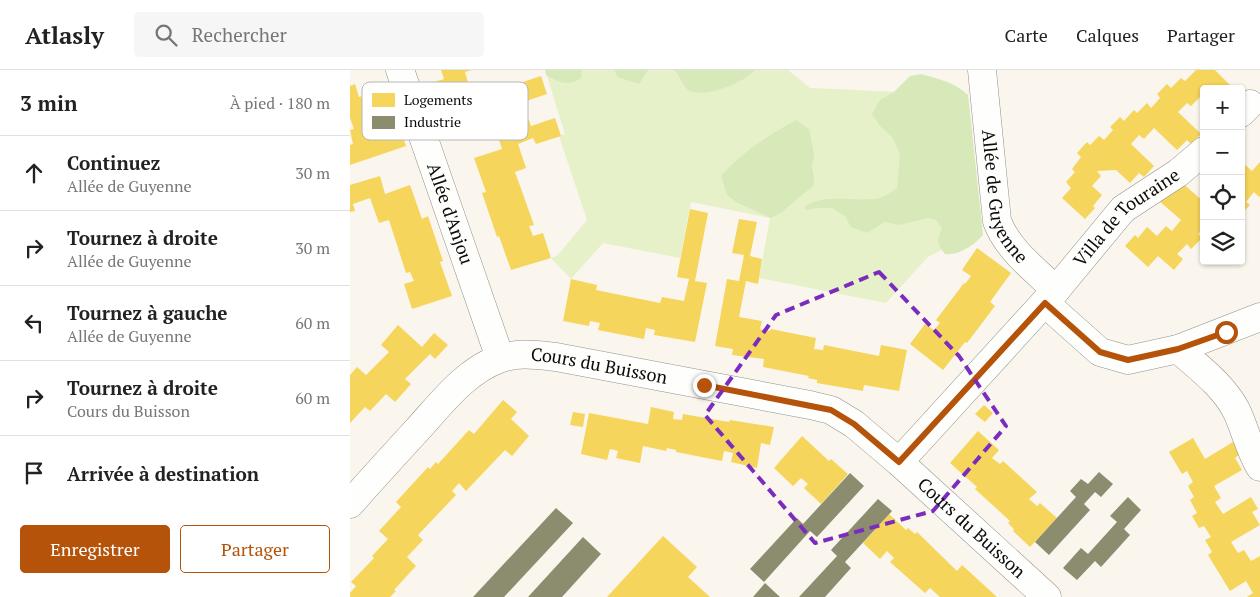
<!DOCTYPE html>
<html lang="fr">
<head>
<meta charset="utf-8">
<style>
  body { margin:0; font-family:"PT Serif",serif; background:#f6f6f6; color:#222 }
  .controls { position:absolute; right:15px; top:15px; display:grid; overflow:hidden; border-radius:5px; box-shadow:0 1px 4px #0004 }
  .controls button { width:45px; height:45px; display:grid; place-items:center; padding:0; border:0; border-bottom:1px solid #e0e0e0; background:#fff; color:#222; font:25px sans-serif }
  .stop { position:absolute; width:15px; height:15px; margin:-11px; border:4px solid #b45309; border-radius:50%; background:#fff }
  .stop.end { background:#b45309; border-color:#fff; box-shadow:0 1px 5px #0008 }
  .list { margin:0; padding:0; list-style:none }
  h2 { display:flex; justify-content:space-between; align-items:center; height:65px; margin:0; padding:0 20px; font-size:21px }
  h2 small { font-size:16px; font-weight:400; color:#767676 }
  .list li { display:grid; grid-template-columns:32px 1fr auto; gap:15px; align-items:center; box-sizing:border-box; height:75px; padding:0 20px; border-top:1px solid #e0e0e0 }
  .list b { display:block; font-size:19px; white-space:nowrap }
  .list p { margin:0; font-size:16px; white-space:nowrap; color:#767676 }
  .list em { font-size:16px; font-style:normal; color:#767676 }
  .actions { display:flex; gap:10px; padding:15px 20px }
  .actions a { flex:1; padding:11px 0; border:1px solid #b45309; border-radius:5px; text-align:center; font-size:18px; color:#b45309 }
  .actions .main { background:#b45309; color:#fff }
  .icon { flex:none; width:28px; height:28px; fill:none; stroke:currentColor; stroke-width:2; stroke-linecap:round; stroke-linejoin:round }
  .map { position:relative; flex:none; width:910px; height:527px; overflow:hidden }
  header { display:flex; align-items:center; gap:30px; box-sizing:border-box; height:70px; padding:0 25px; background:#fff; border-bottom:1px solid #e0e0e0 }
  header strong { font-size:24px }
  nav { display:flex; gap:28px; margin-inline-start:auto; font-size:18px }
  .search { width:350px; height:45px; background:#f6f6f6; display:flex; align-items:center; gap:12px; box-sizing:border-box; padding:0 18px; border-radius:5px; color:#767676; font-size:19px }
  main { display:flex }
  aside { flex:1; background:#fff }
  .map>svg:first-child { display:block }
  .green { fill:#e6f1ca }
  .forest { fill:#d7e9b8 }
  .homes { fill:#f6d55c }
  .industry { fill:#8c8c6e }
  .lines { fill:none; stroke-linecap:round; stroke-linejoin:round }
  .minor-casing { stroke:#92908c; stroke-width:29 }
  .minor { stroke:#fefefc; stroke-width:28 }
  .route { stroke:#b45309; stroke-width:6 }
  .marked { fill:none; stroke:#7b2cbf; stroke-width:4; stroke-dasharray:10 6; stroke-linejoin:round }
  .labels { text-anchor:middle; stroke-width:5; stroke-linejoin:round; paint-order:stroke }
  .street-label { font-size:18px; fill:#0a0a0a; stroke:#fff }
  .key { fill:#fff; stroke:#b6b6b6; stroke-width:1 }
  .key-label { font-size:14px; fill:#0a0a0a }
</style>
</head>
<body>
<header>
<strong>Atlasly</strong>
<div class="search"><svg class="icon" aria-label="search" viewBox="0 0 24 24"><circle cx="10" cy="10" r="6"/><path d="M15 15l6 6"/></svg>Rechercher</div>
<nav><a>Carte</a><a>Calques</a><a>Partager</a></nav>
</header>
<main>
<aside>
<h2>3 min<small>À pied · 180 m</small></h2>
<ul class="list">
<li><svg class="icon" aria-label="ahead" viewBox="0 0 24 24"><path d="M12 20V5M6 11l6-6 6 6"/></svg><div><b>Continuez</b><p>Allée de Guyenne</p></div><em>30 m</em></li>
<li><svg class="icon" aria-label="right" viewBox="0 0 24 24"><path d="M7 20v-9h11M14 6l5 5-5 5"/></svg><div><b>Tournez à droite</b><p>Allée de Guyenne</p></div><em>30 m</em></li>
<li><svg class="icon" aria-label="left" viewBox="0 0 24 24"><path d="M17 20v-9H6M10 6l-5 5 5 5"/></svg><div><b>Tournez à gauche</b><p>Allée de Guyenne</p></div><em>60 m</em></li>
<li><svg class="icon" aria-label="right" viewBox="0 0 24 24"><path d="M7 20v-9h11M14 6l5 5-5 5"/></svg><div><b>Tournez à droite</b><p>Cours du Buisson</p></div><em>60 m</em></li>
<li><svg class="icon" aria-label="arrive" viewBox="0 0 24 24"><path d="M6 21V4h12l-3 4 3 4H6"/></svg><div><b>Arrivée à destination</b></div></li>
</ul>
<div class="actions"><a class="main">Enregistrer</a><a>Partager</a></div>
</aside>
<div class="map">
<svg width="910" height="527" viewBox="0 0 910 527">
  <rect width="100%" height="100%" fill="#faf6ed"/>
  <!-- green -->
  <path class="green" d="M195,0H438L460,18L618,25L632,158L578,187L536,233L409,208L420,148L341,132L330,188L253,173L221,209L201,188L207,186L237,150L209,66L215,64Z"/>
  <!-- forest -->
  <g class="forest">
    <path d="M195,0H232L231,8C219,17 208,12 196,5Z"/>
    <path d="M265,0H298L289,14L267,7Z"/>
    <path d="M324,0H405C395,12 351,31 337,19C332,14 330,5 324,0Z"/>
    <path d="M571,4C589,9 604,12 618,25L633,165C624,175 609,186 595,184C587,174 586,171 592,159L586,150L578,148L549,155L535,152L517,163L501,157L495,146L482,138H466L457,140L454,137C474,122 507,133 530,128C536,126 542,121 547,118L550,85L543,68L530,56L522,44L530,30L544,22L560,6Z"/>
    <path d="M446,50L459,59L464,84L462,97L464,107L463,116L432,142L421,148L386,132L377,125L371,106C392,82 419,65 446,50Z"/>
  </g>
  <!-- homes -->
  <g class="homes">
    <path d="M91,0H122L115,2L119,16L130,13L134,25L191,6L197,24L99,57L93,39L87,41L82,27L85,26L81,13L94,9Z"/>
    <path d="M846,0H865L882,17L880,19H854V29L851,26L841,36L837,33L828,42L851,64L841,74L837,70L827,80L804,58L794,69L789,65L781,74L804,96L794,107L789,103L780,113L766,100L747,101L751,106L742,116L752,125L743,136L745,138L735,149L712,128L721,118L716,112L725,102L722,99L731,87L727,83L737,72L740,75L749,66L754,70L763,60L760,57L770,47L774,51L784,40L787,43L797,33L801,38L810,28L807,24L817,14L821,18L831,8L835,11Z"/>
    <path d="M5,14L9,27L40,17L44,31L50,29L55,42L25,52L29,66L50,59L56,76L0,95V75L3,74L0,60L4,59L0,48V16Z"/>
    <path d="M205,48L211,66L186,74L183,68L168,74L176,98L165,102L184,155L179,156L183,166L193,163L201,188L161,200L149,166L147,167L132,123L136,122L124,88L152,79L146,61L179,50L181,56Z"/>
    <path d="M891,91L902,101L910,92V126L909,127L904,122L896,132L900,135L891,144Z"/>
    <path d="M30,106L35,124L60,115L72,149L78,146L93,191L90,192L102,226L62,239L54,214L64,211L60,202L56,203L39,150L29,153L20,128L3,134L5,141L0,142V115Z"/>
    <path d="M831,112L854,132V158L848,164L852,168L841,179L837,174L827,184L833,189L824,200L808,186L798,197L775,176L785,165L788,168L797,157L807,166L816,156L822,161L831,150L807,129Z"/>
    <path d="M340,139L358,143L345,211L357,213L345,272L304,265L305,260L296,258L294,269L248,260L250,253L240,251L239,256L213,251L221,209L247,215L246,220L310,233L312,227L334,231L339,209L327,207Z"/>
    <path d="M389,149L407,152L400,186L412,189L408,214L396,211L389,247L412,251L410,259L420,261L421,259L466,268L464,279L473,280L474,275L529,286L531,275L557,280L549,321L514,315L513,321L467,313V310L458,308L459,306L413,297L414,289L382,285L383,279L365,276L377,209L389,211L394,185L382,183Z"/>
    <path d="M627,178L661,203L640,232L645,236L617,273L615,272L593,300L560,274L575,254L584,260L590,253L586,250L614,213L615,214L621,206L612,200Z"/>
    <path d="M48,255L72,277L84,263L98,275L85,289L80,284L55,309L61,314L45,332L36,324L20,341L15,337L0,353V305L7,297L16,305L39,282L31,275Z"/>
    <path d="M153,330L167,342L161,349L179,366L162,386L155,380L116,421L109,413L102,421L106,425L68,465L73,470L57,487L66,496L44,520L46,521L40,527H0V523L6,516L1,512L24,488L22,486L38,469L29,461L51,437L46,432L78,397L80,399L86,392L88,394L119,360L124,364Z"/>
    <path d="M634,335L643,343L635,352L625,344Z"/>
    <path d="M301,337L324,342L323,349L332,350L333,344L379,352L380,350L424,357L420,375L411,373L407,398L381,392L383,383L374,381L372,391L326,382V380L317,378L316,381L293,376L290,393L266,388L268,381L260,379L257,390L231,384L239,343L298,354Z"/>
    <path d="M223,342L235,344L233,357L220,355Z"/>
    <path d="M628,361L649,380L642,388L650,394L653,391L687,422L679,429L687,436L690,433L707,448L680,477L663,461L664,459L658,453L660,451L625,419L627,417L600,393Z"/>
    <path d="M452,366L479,391L481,389L498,404L471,434L454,418L458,414L451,408L443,416L424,398Z"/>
    <path d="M843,368L855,389L883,372L890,384L885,388L892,400L864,416L871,428L865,432L873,444L901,427L908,439L902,442L910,455L881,472L888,483L894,480L901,491L910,486V527H897L903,523L896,511L880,521L858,485L862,482L855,470L861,467L854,456L849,458L842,446L847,443L840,430L844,427L838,416L843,412L837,401L832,404L819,382Z"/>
    <path d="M539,444L556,460L558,458L565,464L567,462L607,501L612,495L647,527H590L580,518L575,523L540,492L544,488L537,481L530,489L513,473Z"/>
    <path d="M313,466L347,497L338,507L360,527H257Z"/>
  </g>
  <!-- industry -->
  <g class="industry">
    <path d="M749,402L763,414L751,427L745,422L734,434L740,440L699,485L685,472L726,427L720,421L731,409L738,414Z"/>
    <path d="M500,403L514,416L467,467L460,461L414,512L400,499L447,448L453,454Z"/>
    <path d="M778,427L791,440L774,459L780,465L751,497L745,491L727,510L713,498L731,478L738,484L767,452L760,446Z"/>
    <path d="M528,429L542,441L495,492L501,498L475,527H449L487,486L481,480Z"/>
    <path d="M206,438L223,453L154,527H123Z"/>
    <path d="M233,467L251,484L212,527H178Z"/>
    <path d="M415,513L430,527H403Z"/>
  </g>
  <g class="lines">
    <defs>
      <g id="minor">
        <path id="s1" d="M50,0L150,288"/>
        <path id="s2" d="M632,0L647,151C658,180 684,199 706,220"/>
        <path d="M891,43L900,34"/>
        <path d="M695,233L750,282L778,290L828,279L910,247"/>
        <path d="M828,279C848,297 873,315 886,340C895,358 899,379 910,397"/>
        <path id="s3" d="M549,392L706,220L773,139L828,103L854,81"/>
        <path id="s4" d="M0,434C22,409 44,385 67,360C90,335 115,301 149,289C167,282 187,285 206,287L460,335L481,340L504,354L549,392L697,527"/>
      </g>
    </defs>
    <!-- minor casing -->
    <use href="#minor" class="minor-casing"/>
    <!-- minor -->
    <use href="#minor" class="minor"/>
  </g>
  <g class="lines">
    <!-- route -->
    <path class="route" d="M354,315L481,340L504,354L549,392L695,233L750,282L778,290L828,279L876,262"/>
  </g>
  <!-- marked area -->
  <path class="marked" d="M529,202L609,286L656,356L583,441L465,473L355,345L426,245Z"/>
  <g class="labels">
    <!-- street labels -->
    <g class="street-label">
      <text dy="6" stroke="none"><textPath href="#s2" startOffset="130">Allée de Guyenne</textPath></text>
      <text dy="6" stroke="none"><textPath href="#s1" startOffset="152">Allée d'Anjou</textPath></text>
      <text dy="6" stroke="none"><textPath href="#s3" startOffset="335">Villa de Touraine</textPath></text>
      <text dy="6" stroke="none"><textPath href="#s4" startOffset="311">Cours du Buisson</textPath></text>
      <text dy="6" stroke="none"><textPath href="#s4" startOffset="731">Cours du Buisson</textPath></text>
    </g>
  </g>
  <!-- legend -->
  <rect x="12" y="12" width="166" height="58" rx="8" class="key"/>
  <rect x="22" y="23" width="23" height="14" fill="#f6d55c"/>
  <rect x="22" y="46" width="23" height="13" fill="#8c8c6e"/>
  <g class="key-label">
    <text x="54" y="35">Logements</text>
    <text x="54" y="57">Industrie</text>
  </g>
</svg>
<div class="controls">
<button>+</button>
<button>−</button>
<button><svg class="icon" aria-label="locate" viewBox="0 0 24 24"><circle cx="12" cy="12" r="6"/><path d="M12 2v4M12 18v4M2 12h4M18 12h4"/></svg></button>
<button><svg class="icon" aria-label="layers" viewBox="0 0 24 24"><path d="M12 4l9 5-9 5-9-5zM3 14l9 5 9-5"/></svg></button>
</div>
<div class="stop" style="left:876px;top:262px"></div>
<div class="stop end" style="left:354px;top:315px"></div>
</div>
</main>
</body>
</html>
